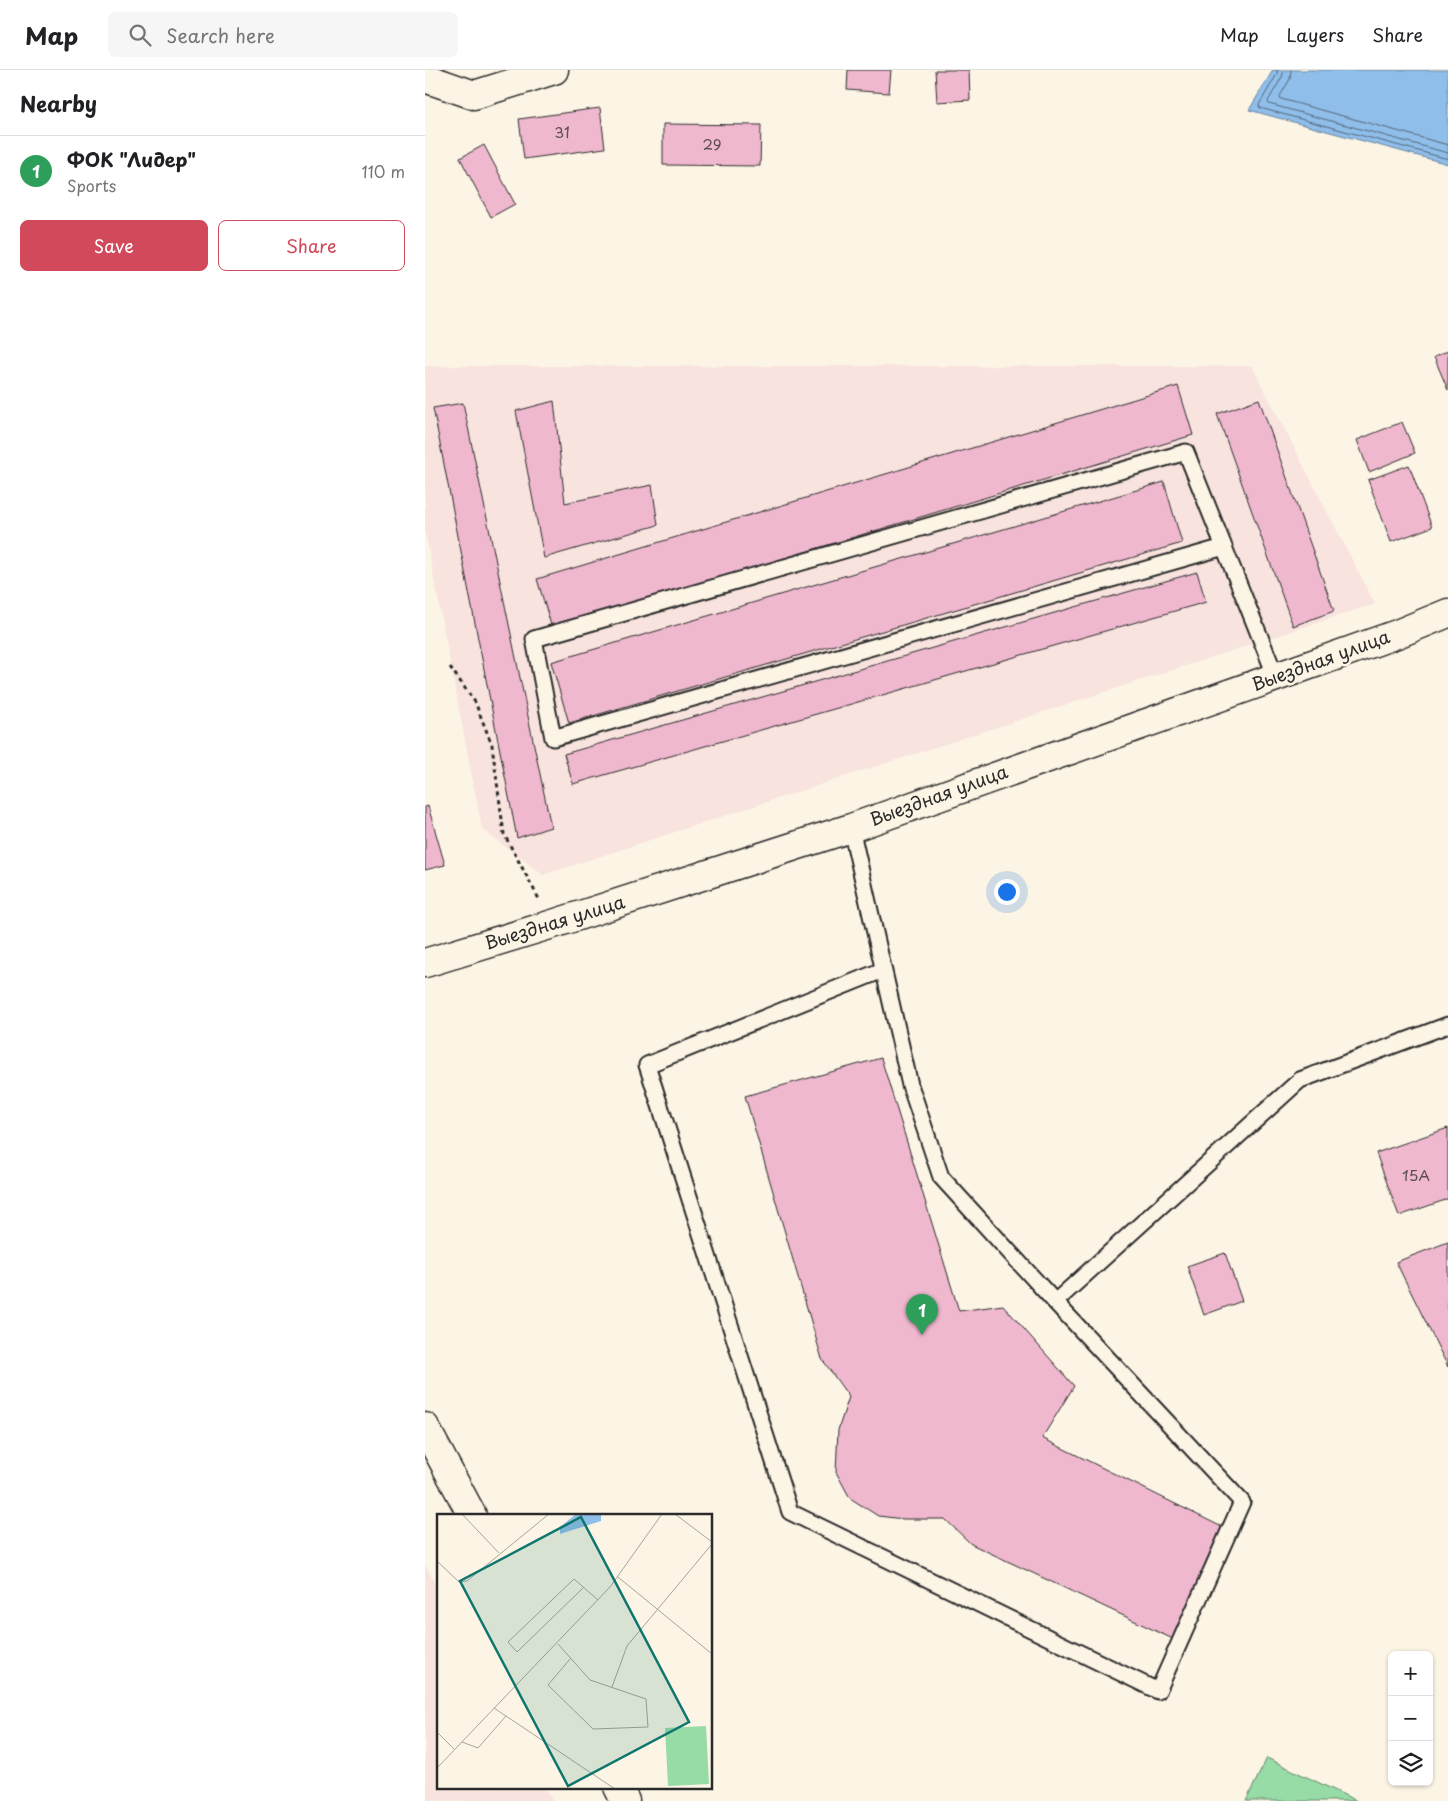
<!DOCTYPE html>
<html lang="en">
<head>
<meta charset="utf-8">
<style>
  body { margin:0; font-family:"Playpen Sans",sans-serif; background:#f6f6f6; color:#202124 }
  .controls { position:absolute; right:15px; bottom:15px; display:grid; overflow:hidden; border-radius:8px; box-shadow:0 1px 4px #0004 }
  .controls button { width:45px; height:45px; display:grid; place-items:center; padding:0; border:0; border-bottom:1px solid #e0e0e0; background:#fff; color:#202124; font:25px sans-serif }
  .you { position:absolute; left:581px; top:821px; width:18px; height:18px; margin:-12px; border:4px solid #fff; border-radius:50%; background:#1a73e8; box-shadow:0 0 0 8px #1a73e833 }
  .badge { display:grid; place-items:center; width:32px; height:32px; border-radius:50%; background:#d1495b; color:#fff; font-size:16px; font-weight:700 }
  .pin { position:absolute; translate:-50% -41px; filter:drop-shadow(0 1px 2px #0008) }
  .pin::after { content:''; position:absolute; top:26px; width:18px; height:15px; background:inherit; clip-path:polygon(0 0,100% 0,50% 100%) }
  .list { margin:0; padding:0; list-style:none }
  h2 { display:flex; justify-content:space-between; align-items:center; height:65px; margin:0; padding:0 20px; font-size:21px }
  h2 small { font-size:16px; font-weight:400; color:#757577 }
  .list li { display:grid; grid-template-columns:32px 1fr auto; gap:15px; align-items:center; box-sizing:border-box; height:70px; padding:0 20px; border-top:1px solid #e0e0e0 }
  .list b { display:block; font-size:19px; white-space:nowrap }
  .list p { margin:0; font-size:16px; white-space:nowrap; color:#757577 }
  .list em { font-size:16px; font-style:normal; color:#757577 }
  .actions { display:flex; gap:10px; padding:15px 20px }
  .actions a { flex:1; padding:11px 0; border:1px solid #d1495b; border-radius:8px; text-align:center; font-size:18px; color:#d1495b }
  .actions .main { background:#d1495b; color:#fff }
  .icon { flex:none; width:28px; height:28px; fill:none; stroke:currentColor; stroke-width:2; stroke-linecap:round; stroke-linejoin:round }
  .map { position:relative; flex:none; width:1023px; height:1731px; overflow:hidden }
  header { display:flex; align-items:center; gap:30px; box-sizing:border-box; height:70px; padding:0 25px; background:#fff; border-bottom:1px solid #e0e0e0 }
  header strong { font-size:24px }
  nav { display:flex; gap:28px; margin-inline-start:auto; font-size:18px }
  .search { width:350px; height:45px; background:#f6f6f6; display:flex; align-items:center; gap:12px; box-sizing:border-box; padding:0 18px; border-radius:8px; color:#757577; font-size:19px }
  main { display:flex }
  aside { flex:1; background:#fff }
  .map>svg:first-child { display:block }
  .built { fill:#f8e3de }
  .green { fill:#97dba7; stroke:#618369 }
  .water { fill:#8fbeea; stroke:#67839e }
  .lines { fill:none; stroke-linecap:round; stroke-linejoin:round }
  .shore { stroke:#536677; stroke-width:1 }
  .building { fill:#efb8cf; stroke:#2b2b2b }
  .lane-casing { stroke:#2b2b2b; stroke-width:19 }
  .street-casing { stroke:#2b2b2b; stroke-width:31 }
  .secondary-casing { stroke:#2b2b2b; stroke-width:31 }
  .path { stroke:#2b2b2b; stroke-width:3; stroke-dasharray:4 4; stroke-linecap:butt }
  .lane { stroke:#fcf5e5; stroke-width:15 }
  .street { stroke:#fcf5e5; stroke-width:28 }
  .secondary { stroke:#fcf5e5; stroke-width:28 }
  .labels { text-anchor:middle; stroke-width:5; stroke-linejoin:round; paint-order:stroke }
  .number-label { font-size:15px; fill:#5c4e54 }
  .street-label { font-size:18px; fill:#2b2b2b; stroke:#fcf5e5 }
  .inset-road { fill:none; stroke:#a8a49b; stroke-width:1 }
  .view { fill:#0f766e; fill-opacity:0.15; stroke:#0f766e; stroke-width:2.5 }
  .inset-edge { fill:none; stroke:#2b2b2b; stroke-width:2.5 }
</style>
</head>
<body>
<header>
<strong>Map</strong>
<div class="search"><svg class="icon" aria-label="search" viewBox="0 0 24 24"><circle cx="10" cy="10" r="6"/><path d="M15 15l6 6"/></svg>Search here</div>
<nav><a>Map</a><a>Layers</a><a>Share</a></nav>
</header>
<main>
<aside>
<h2>Nearby<small></small></h2>
<ul class="list">
<li><span class="badge" style="background:#2e9e5b">1</span><div><b>ФОК &quot;Лидер&quot;</b><p>Sports</p></div><em>110 m</em></li>
</ul>
<div class="actions"><a class="main">Save</a><a>Share</a></div>
</aside>
<div class="map">
<svg width="1023" height="1731" viewBox="0 0 1023 1731">
  <rect width="100%" height="100%" fill="#fcf5e5"/>
  <filter id="ink" filterUnits="userSpaceOnUse"><feTurbulence type="fractalNoise" baseFrequency=".02" numOctaves="2"/><feDisplacementMap in="SourceGraphic" scale="10" xChannelSelector="R" yChannelSelector="G"/><feConvolveMatrix kernelMatrix="1 2 1 2 8 2 1 2 1" color-interpolation-filters="sRGB"/></filter>
  <g filter="url(#ink)">
    <!-- built -->
    <g class="built">
      <path d="M0,296H827L950,534L118,805L57,759L0,462Z"/>
      <path d="M0,1495L14,1520V1717H120L128,1731H0Z"/>
    </g>
    <!-- green -->
    <path class="green" d="M842,1688L932,1731H821Z"/>
    <!-- water -->
    <path class="water" d="M848,0H1023V94L824,40Z"/>
    <g class="lines">
      <!-- shore -->
      <g class="shore">
        <path d="M852,0V4L834,35L835,38L1023,89"/>
        <path d="M859,0L857,7L843,31L844,34L1023,83"/>
        <path d="M866,0L865,9L855,26L856,29L1023,75"/>
      </g>
    </g>
    <!-- building -->
    <g class="building">
      <path d="M423,0H466L464,23L422,20Z"/>
      <path d="M510,0H544L545,30L512,32Z"/>
      <path d="M175,38L180,78L99,89L94,49Z"/>
      <path d="M238,54L336,55L335,96L238,95Z"/>
      <path d="M59,75L90,134L66,147L35,88Z"/>
      <path d="M1023,281V320L1009,287Z"/>
      <path d="M753,316L768,365L127,558L112,509Z"/>
      <path d="M834,329L909,541L868,556L792,344Z"/>
      <path d="M129,331L140,433L227,415L233,455L119,488L91,341Z"/>
      <path d="M38,333L126,757L92,768L8,338Z"/>
      <path d="M977,352L990,383L944,402L932,370Z"/>
      <path d="M984,395L1007,457L966,472L943,410Z"/>
      <path d="M739,412L757,473L144,653L126,592Z"/>
      <path d="M772,502L781,532L148,714L139,684Z"/>
      <path d="M3,736L20,795L0,800V737Z"/>
      <path d="M456,988L534,1241L578,1235L649,1316L617,1368L799,1458L748,1569L546,1474L520,1449H479L453,1446L425,1428L411,1402L413,1360L424,1327L397,1289L320,1026Z"/>
      <path d="M1023,1058V1129L974,1146L951,1083Z"/>
      <path d="M1023,1172V1297L971,1192Z"/>
      <path d="M800,1183L817,1231L779,1245L762,1196Z"/>
    </g>
    <g class="lines">
      <defs>
        <g id="lane">
          <path d="M799,477L128,668L109,569L761,382L851,607"/>
          <path d="M426,758L485,1015L516,1107L630,1232L817,1432L733,1621L365,1442L222,995L458,900"/>
          <path d="M630,1232L875,1010L1023,955"/>
        </g>
        <g id="street">
          <path d="M0,8L49,25L129,0"/>
          <path d="M0,1357L47,1445"/>
          <path d="M193,1717L200,1731"/>
        </g>
        <path id="secondary" d="M0,893L128,854L426,758L972,564L1023,543"/>
      </defs>
      <!-- lane casing -->
      <use href="#lane" class="lane-casing"/>
      <!-- street casing -->
      <use href="#street" class="street-casing"/>
      <!-- secondary casing -->
      <use href="#secondary" class="secondary-casing"/>
      <!-- path -->
      <path class="path" d="M25,597L50,632L67,675L79,764L114,829"/>
      <!-- lane -->
      <use href="#lane" class="lane"/>
      <!-- street -->
      <use href="#street" class="street"/>
      <!-- secondary -->
      <use href="#secondary" class="secondary"/>
    </g>
  </g>
  <g class="labels">
    <!-- number labels -->
    <g class="number-label">
      <text x="137" y="68">31</text>
      <text x="287" y="80">29</text>
      <text x="991" y="1111">15А</text>
    </g>
    <!-- street labels -->
    <g class="street-label">
      <text transform="translate(896 591) rotate(-20)" y="6">Выездная улица</text>
      <text transform="translate(514 726) rotate(-20)" y="6">Выездная улица</text>
      <text transform="translate(130 853) rotate(-17)" y="6">Выездная улица</text>
    </g>
  </g>
  <!-- overview -->
  <g transform="translate(12 1444)">
    <rect width="275" height="275" fill="#fcf5e5"/>
    <path d="M269,212L272,270L231,272L228,214Z" fill="#97dba7"/>
    <path d="M139,0H164V7L123,20V13Z" fill="#8fbeea"/>
    <path class="inset-road" d="M25,0L62,39M238,0L275,28M0,47L22,68L30,67L112,0M181,63L275,140M147,73L80,138L71,128L137,65L161,86M121,130L153,166L209,185L211,213L156,215L111,171L133,145M175,173L190,132L275,30M57,194L178,275M0,218L17,235M25,228L41,234L69,202M0,254L173,73L225,0"/>
    <path class="view" d="M144,3L252,208L131,272L23,67Z"/>
    <rect width="275" height="275" class="inset-edge"/>
  </g>
</svg>
<div class="controls">
<button>+</button>
<button>−</button>
<button><svg class="icon" aria-label="layers" viewBox="0 0 24 24"><path d="M12 4l9 5-9 5-9-5zM3 14l9 5 9-5"/></svg></button>
</div>
<div class="you"></div>
<div class="pin badge" style="left:497px;top:1265px;background:#2e9e5b">1</div>
</div>
</main>
</body>
</html>
